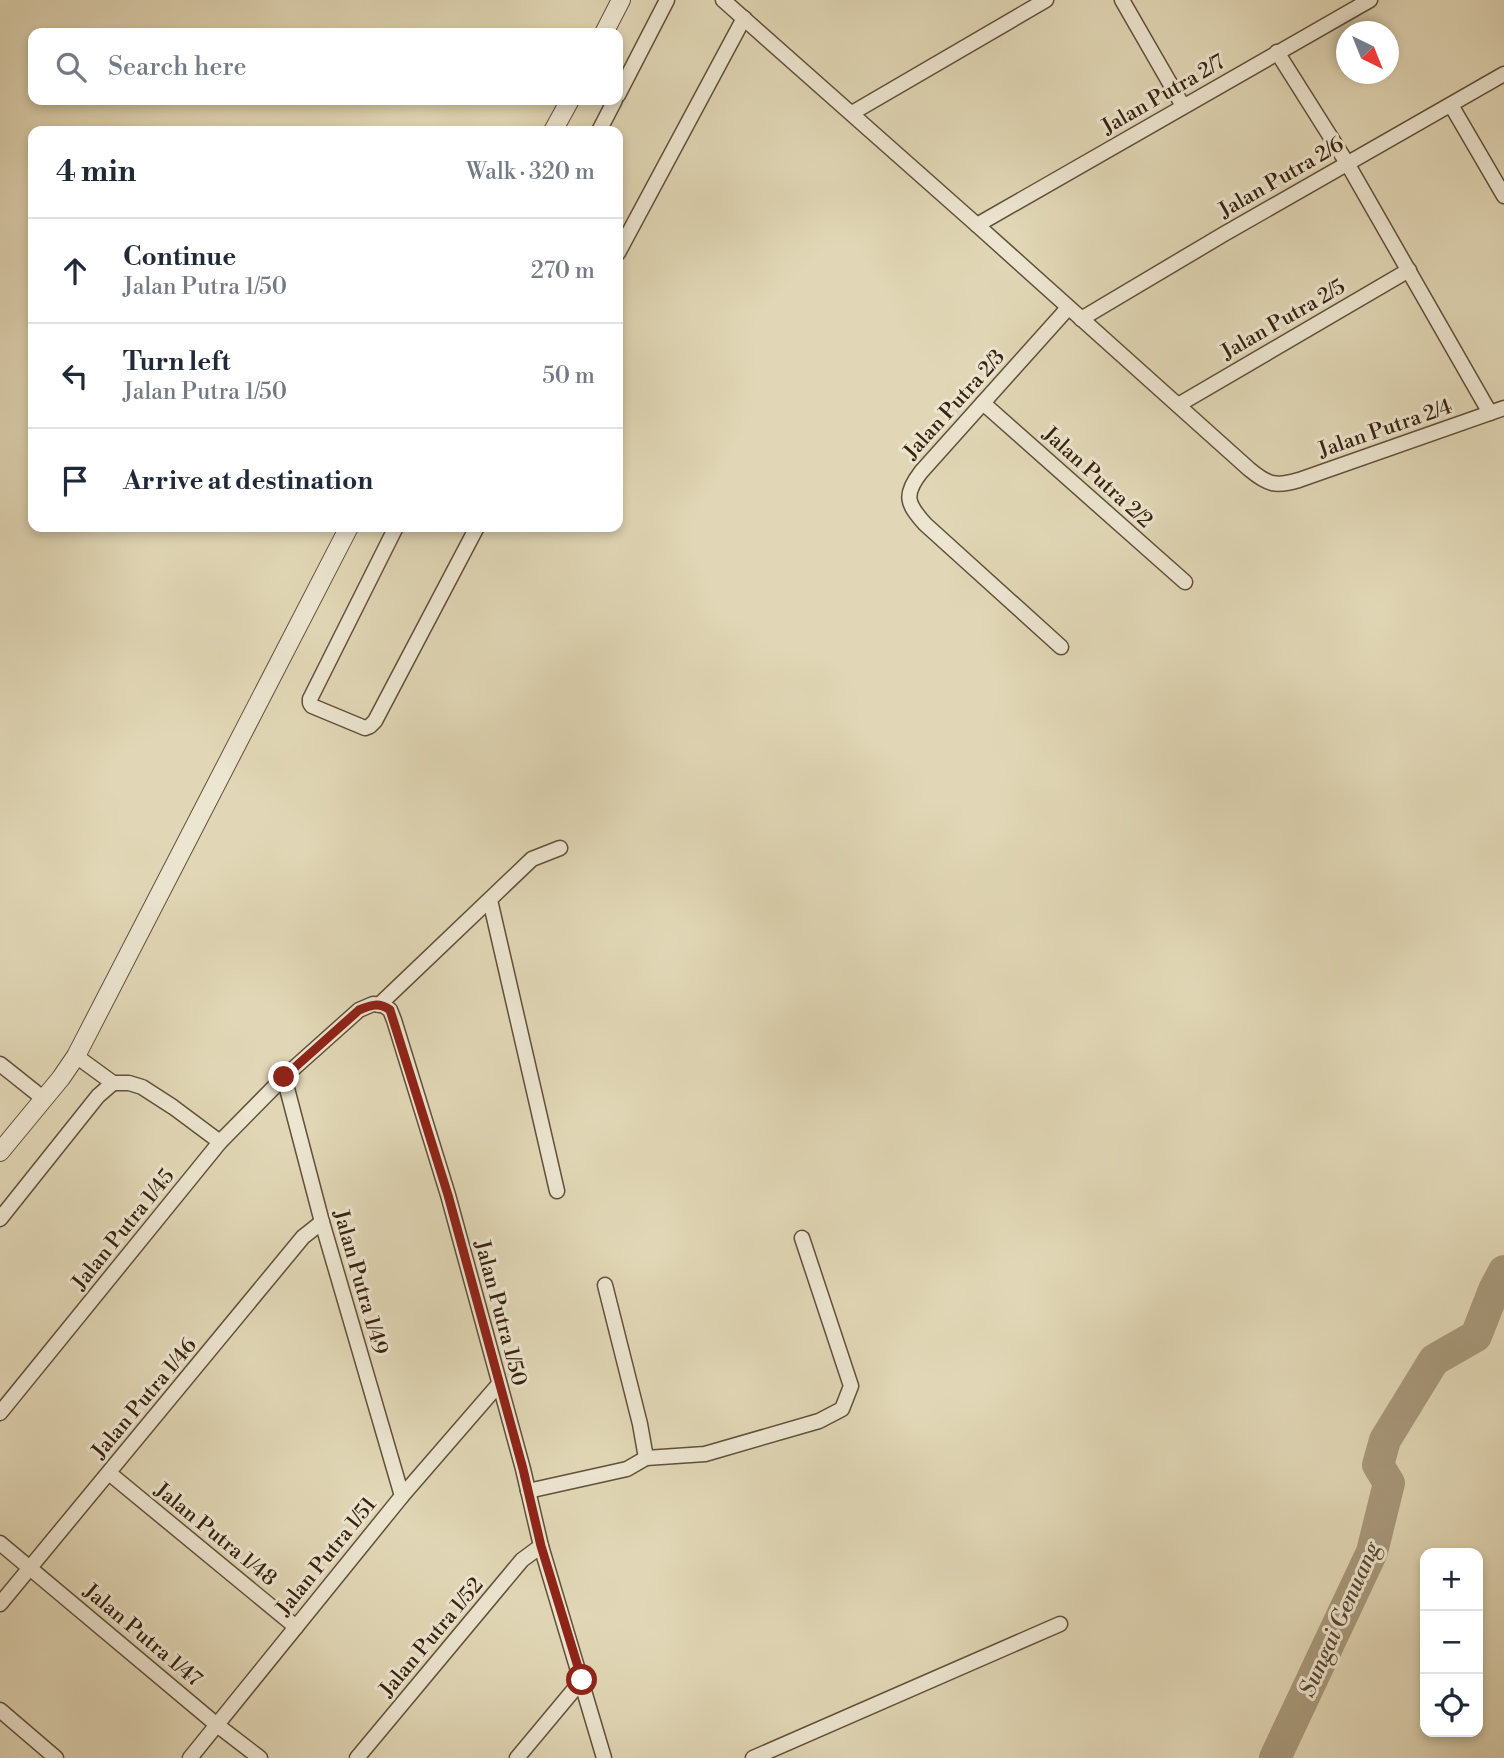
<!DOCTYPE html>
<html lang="en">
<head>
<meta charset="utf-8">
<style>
  body { margin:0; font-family:"Libre Bodoni",serif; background:#f2f2f3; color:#1f2937 }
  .controls { position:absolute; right:21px; bottom:21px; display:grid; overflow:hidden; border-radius:14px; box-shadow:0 4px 10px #0003 }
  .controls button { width:63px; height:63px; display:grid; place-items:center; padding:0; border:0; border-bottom:2px solid #e0e1e3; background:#fff; color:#1f2937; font:35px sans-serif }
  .compass { position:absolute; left:1336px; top:21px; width:63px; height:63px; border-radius:50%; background:#fff; box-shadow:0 4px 10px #0003; rotate:137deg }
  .stop { position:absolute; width:21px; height:21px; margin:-16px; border:5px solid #8f2418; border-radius:50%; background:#fff }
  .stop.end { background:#8f2418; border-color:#fff; box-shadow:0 2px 7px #0008 }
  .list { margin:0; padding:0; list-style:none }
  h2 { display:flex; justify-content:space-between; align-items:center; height:91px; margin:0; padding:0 28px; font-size:30px }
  h2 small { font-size:23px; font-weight:400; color:#747a83 }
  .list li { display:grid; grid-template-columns:46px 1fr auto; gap:21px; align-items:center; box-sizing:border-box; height:105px; padding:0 28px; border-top:2px solid #e0e1e3 }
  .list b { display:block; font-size:26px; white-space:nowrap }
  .list p { margin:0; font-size:23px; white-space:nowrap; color:#747a83 }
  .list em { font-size:23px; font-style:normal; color:#747a83 }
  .icon { flex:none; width:38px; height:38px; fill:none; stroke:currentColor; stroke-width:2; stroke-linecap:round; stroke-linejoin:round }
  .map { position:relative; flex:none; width:1504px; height:1758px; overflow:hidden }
  .search { position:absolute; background:#fff; box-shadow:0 4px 10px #0003; left:28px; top:28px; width:595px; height:77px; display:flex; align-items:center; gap:18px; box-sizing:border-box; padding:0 24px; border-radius:14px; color:#747a83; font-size:26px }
  .panel { position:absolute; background:#fff; box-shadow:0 4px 10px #0003; left:28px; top:126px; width:595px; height:406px; border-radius:14px }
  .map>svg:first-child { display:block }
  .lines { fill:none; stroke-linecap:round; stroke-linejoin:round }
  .river { stroke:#a89a7d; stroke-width:32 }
  .minor-casing { stroke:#625039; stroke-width:17 }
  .tertiary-casing { stroke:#625039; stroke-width:20 }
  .minor { stroke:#ece5d0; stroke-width:14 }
  .tertiary { stroke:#ece5d0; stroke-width:18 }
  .route { stroke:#8f2418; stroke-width:9 }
  .labels { text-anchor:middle; stroke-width:6; stroke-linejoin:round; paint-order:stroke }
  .street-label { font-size:21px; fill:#38230f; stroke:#ece5d0 }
  .water-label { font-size:23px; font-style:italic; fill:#5a4730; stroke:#ece5d0 }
</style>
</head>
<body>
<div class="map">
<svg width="1504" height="1758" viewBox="0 0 1504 1758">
  <rect width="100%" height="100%" fill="#e1d7b6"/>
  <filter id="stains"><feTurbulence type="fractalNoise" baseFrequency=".00286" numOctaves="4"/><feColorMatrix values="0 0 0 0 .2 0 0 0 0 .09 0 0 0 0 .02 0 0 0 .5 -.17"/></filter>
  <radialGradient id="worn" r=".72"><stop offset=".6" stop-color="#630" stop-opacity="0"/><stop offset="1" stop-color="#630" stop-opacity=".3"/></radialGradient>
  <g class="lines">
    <!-- river -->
    <path class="river" d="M1275,1758L1372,1552L1389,1483L1378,1465L1385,1440L1434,1360L1476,1336L1494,1290L1504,1271"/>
    <defs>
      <g id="minor">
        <path d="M723,0L977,225L1249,469C1268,485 1276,487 1299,480L1504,408"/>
        <path d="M1122,0L1183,106"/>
        <path d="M1277,52L1347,163L1490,413"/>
        <path d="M618,95L667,0"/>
        <path d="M1451,105L1504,196"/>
        <path d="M852,113L1046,0"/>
        <path d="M599,131L615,100"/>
        <path d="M977,225L1370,0"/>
        <path d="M618,253L744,18"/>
        <path d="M1081,319L1224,234L1504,74"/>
        <path d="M983,403L1185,582"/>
        <path d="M1178,405L1409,270"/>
        <path d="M396,527L310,699V703L312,706L365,728L370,726L375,721L477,527"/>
        <path d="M1061,647L925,524C907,504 903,495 921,472L1068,308"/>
        <path d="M490,900L557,1191"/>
        <path d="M379,1005L532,859L560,848"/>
        <path d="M76,1056L113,1083H129L142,1087L173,1107L220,1142"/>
        <path d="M0,1064L44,1099"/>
        <path d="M284,1077L322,1222L402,1496"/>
        <path d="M0,1219L98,1096L113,1083"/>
        <path d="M0,1413L220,1142L284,1077L359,1010L373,1004L383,1005L390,1010L394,1020L448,1195L523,1469L541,1546L604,1758"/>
        <path d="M646,1458L705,1454L819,1421L842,1409L851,1386L802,1238"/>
        <path d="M109,1473L296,1627"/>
        <path d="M528,1491L627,1469L646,1458L640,1424L605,1285"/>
        <path d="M0,1543L217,1725L260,1758"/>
        <path d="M0,1604L303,1237L322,1222"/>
        <path d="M0,1710L56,1758"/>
        <path d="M190,1758L402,1496L499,1384"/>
        <path d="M357,1758L522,1560L541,1546"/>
        <path d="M517,1758L582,1680"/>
        <path d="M753,1758L1060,1624"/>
      </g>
      <g id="tertiary">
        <path d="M604,33L621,0"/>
        <path d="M553,131L570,100"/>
        <path d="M0,1152L61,1078L76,1056L349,527"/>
      </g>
    </defs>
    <!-- minor casing -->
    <use href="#minor" class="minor-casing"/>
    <!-- tertiary casing -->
    <use href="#tertiary" class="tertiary-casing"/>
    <!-- minor -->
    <use href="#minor" class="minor"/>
    <!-- tertiary -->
    <use href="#tertiary" class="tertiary"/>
  </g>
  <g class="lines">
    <!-- route -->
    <path class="route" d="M284,1077L359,1010C371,1005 379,1002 390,1010L448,1195L523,1469L541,1546L582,1680"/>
  </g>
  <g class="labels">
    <!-- street labels -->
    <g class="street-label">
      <text transform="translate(1163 94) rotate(-30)" y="7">Jalan Putra 2/7</text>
      <text transform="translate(1281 177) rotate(-30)" y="7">Jalan Putra 2/6</text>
      <text transform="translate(1283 319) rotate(-30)" y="7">Jalan Putra 2/5</text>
      <text transform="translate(954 404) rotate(-48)" y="7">Jalan Putra 2/3</text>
      <text transform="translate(1385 428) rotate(-19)" y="7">Jalan Putra 2/4</text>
      <text transform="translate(1098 477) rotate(42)" y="7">Jalan Putra 2/2</text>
      <text transform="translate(123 1229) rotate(-51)" y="7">Jalan Putra 1/45</text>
      <text transform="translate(361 1282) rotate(74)" y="7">Jalan Putra 1/49</text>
      <text transform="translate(501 1313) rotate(75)" y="7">Jalan Putra 1/50</text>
      <text transform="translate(144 1398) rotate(-50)" y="7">Jalan Putra 1/46</text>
      <text transform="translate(216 1534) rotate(39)" y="7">Jalan Putra 1/48</text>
      <text transform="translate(326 1556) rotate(-51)" y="7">Jalan Putra 1/51</text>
      <text transform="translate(143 1635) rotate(40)" y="7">Jalan Putra 1/47</text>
      <text transform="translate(431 1637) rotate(-50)" y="7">Jalan Putra 1/52</text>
    </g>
    <!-- water labels -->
    <g class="water-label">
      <text transform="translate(1339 1619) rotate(-66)" y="8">Sungai Genuang</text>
    </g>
  </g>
  <rect width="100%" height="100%" filter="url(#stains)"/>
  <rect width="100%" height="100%" fill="url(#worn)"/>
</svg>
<div class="controls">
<button>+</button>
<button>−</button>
<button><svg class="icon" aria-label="locate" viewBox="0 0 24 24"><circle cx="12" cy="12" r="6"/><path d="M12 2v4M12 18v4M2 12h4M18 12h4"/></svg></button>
</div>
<svg class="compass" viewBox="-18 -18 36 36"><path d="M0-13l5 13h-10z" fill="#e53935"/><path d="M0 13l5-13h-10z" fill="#747a83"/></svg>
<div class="stop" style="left:582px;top:1680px"></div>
<div class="stop end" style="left:284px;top:1077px"></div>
<div class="search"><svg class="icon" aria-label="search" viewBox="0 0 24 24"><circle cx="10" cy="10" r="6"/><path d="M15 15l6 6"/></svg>Search here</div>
<section class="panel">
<h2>4 min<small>Walk · 320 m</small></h2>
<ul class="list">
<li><svg class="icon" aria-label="ahead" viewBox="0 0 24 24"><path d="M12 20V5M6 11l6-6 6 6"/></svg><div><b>Continue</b><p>Jalan Putra 1/50</p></div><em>270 m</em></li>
<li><svg class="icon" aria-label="left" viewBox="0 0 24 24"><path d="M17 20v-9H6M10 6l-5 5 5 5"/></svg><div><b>Turn left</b><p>Jalan Putra 1/50</p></div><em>50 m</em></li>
<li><svg class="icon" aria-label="arrive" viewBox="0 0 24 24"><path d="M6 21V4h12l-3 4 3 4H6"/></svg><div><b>Arrive at destination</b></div></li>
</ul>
</section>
</div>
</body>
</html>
